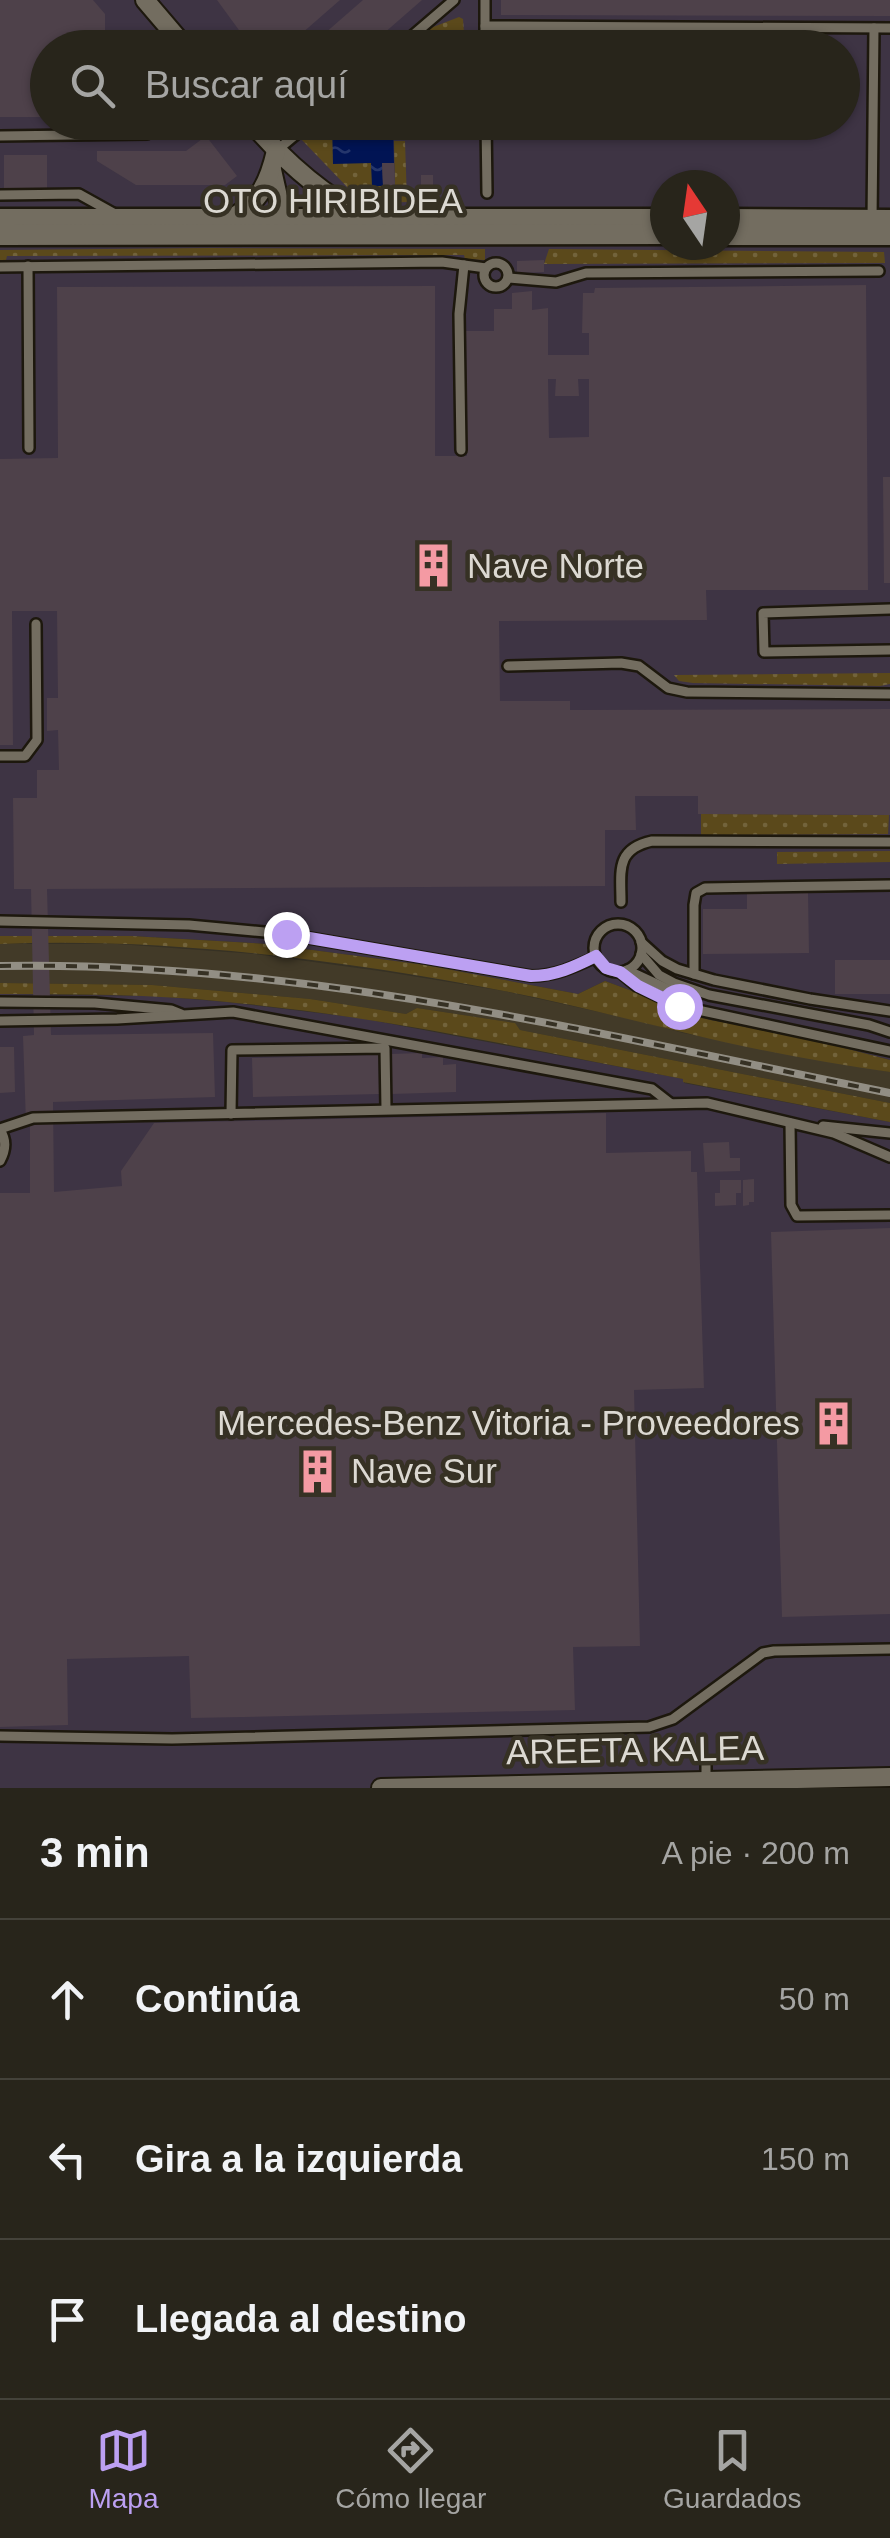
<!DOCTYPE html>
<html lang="es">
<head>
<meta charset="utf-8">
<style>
  body { margin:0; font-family:Arial,sans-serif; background:#302d24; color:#f1f3f6 }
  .compass { position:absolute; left:650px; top:170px; width:90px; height:90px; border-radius:50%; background:#28251b; box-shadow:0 2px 8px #0004; rotate:347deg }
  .stop { position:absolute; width:30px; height:30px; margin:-22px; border:8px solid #bca0f2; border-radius:50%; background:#fff }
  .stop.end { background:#bca0f2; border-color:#fff; box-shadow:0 2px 10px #0008 }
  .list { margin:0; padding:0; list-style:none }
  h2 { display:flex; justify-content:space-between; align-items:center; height:130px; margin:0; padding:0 40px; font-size:42px }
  h2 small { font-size:32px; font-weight:400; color:#a5a5a3 }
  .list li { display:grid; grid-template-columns:65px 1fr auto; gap:30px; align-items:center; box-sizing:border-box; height:160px; padding:0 40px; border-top:2px solid #44423a }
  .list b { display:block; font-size:38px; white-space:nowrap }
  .list em { font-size:32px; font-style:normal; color:#a5a5a3 }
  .icon { flex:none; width:55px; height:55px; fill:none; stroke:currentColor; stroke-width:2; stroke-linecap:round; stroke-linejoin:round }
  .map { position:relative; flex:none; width:890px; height:1788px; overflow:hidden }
  .search { position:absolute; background:#28251b; box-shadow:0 2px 8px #0004; left:30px; right:30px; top:30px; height:110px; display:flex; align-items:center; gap:25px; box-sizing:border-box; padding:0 35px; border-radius:55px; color:#a5a5a3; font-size:38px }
  .sheet { height:610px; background:#28251b }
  nav { display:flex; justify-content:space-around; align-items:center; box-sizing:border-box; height:140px; border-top:2px solid #44423a; background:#28251b; font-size:28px; color:#a5a5a3 }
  nav a { display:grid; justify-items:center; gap:5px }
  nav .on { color:#bca0f2 }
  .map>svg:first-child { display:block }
  .industrial { fill:#3e3444; fill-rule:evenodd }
  .built { fill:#423a28 }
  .green { fill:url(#green-dots) }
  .water { fill:url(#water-ripples) }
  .building { fill:#4e414a; fill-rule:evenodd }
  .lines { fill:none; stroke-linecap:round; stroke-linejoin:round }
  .service-casing { stroke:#1d180d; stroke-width:14 }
  .minor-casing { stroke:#1d180d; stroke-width:22 }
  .tertiary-casing { stroke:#1d180d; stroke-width:25 }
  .service { stroke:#736d60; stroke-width:9 }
  .minor { stroke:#736d60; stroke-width:18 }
  .tertiary { stroke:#736d60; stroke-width:20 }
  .rail-casing { stroke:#928e84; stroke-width:8 }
  .rail { stroke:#363124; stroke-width:4; stroke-dasharray:11; stroke-linecap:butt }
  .route { stroke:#bca0f2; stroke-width:12 }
  .labels { text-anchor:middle; stroke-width:9; stroke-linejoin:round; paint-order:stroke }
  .street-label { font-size:35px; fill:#dcd9d2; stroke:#363124 }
  .poi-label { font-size:35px; fill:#dcd9d2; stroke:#363124; text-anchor:start }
</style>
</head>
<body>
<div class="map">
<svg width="890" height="1788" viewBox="0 0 890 1788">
  <defs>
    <pattern id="green-dots" width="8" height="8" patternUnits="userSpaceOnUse" patternTransform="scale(2.5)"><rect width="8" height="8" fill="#5b491b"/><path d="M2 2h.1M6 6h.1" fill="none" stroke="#72633b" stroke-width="1.8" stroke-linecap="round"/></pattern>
    <pattern id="water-ripples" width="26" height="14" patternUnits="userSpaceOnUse" patternTransform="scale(2.5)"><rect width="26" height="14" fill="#011454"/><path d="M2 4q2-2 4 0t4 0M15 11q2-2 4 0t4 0" fill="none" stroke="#25366c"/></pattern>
  </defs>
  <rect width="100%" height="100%" fill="#363124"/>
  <!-- industrial -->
  <g class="industrial">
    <path d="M0,0H890V1060L787,1033L710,1020L605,981L578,994L425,965L267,944L131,936H0ZM48,48H842V122H48ZM665,185H725V245H665Z"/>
    <path d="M0,994L155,996L227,1002L360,1018L684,1079V1083L890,1122V1788H0Z"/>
  </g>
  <!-- built -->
  <path class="built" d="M0,944H118L255,954L387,972L504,991L640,1021L683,1033L890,1072V1103L520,1030L514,1023L417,1008L406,1014L310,999L152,985L0,983Z"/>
  <!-- green -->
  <g class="green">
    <path d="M459,17L463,19L465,47H406L428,29Z"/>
    <path d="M320,123H332L334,163L371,162L373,186L395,185L394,141H405L407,202L376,203L363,198L351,191L301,139Z"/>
    <path d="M210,248L485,249V260L465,259L464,255L7,256L6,260H0V250Z"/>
    <path d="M549,249L884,252L885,263L544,264Z"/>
    <path d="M890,673V684L880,686L693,683L679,681L674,675Z"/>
    <path d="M701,814L889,815L888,834L701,835Z"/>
    <path d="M890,851V862L777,864V852Z"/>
    <path d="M0,936H131L267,944L425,965L578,994L605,981L710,1020L787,1033L890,1060V1072C821,1062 750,1049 682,1032C623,1018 564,1003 504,991C343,960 165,937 0,944Z"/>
    <path d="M0,983L152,985L310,999L406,1014L417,1008L515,1023L520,1030L890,1103V1122L683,1082V1079C532,1050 381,1016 227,1002C152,994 76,994 0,994Z"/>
  </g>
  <!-- water -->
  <path class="water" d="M332,123H393L394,163H382L383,186H372L371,163L333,164Z"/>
  <!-- building -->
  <g class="building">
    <path d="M0,0H93L105,14V30H115V48H48V117H0Z"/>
    <path d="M217,0H340L285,48H252Z"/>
    <path d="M363,0H422L367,48H308Z"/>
    <path d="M501,0H890V16L501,15Z"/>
    <path d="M206,136L237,176L225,185H136L97,161V151H186Z"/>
    <path d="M4,155H47V191L4,192Z"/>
    <path d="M382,163H394L395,185L383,186Z"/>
    <rect x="421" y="175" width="12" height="27"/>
    <path d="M544,260V272L517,273V261Z"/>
    <path d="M866,285L868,590H706L707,620L499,621L500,701H570V710L890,709V815L698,814V796H635L636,830H605V886L47,889L51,1035L213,1033L215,1097L53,1102L54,1192L122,1186L121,1171L154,1123L606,1113V1153L691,1151V1172H697L704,1388L634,1390L640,1646L573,1647L575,1710L191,1718L189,1656L67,1659L68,1725L0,1727V1193H30V1124L26,1123L23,1036L34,1035L31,889H14L13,798H37V770H59L58,730L47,731V698H58L57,611H12L13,745H0V459L58,458L57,287L435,286V456H467L466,331H494V309H512V293L532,291V310L548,308V355H589V333H582L583,293H594L595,288ZM548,379H556L555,396H579L578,379H589V437L549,438Z"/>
    <path d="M883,477H890V583H884Z"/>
    <path d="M808,893L809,953L703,954V909H747V894Z"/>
    <rect x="835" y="960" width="55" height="34"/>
    <path d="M0,1047H14L15,1092L0,1093Z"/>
    <path d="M422,1053V1058L443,1057V1065L456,1064V1092L392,1094L391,1054Z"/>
    <path d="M378,1055L379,1094L253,1097L252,1058Z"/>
    <path d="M729,1142L730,1158H740V1171L705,1172L703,1143Z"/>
    <path d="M754,1179V1202H749V1205L743,1206V1180Z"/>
    <path d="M720,1180H741V1193H736V1205L715,1206V1193H720Z"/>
    <path d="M890,1228V1614L782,1617L771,1232Z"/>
  </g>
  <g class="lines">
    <defs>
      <g id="service">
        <path d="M485,0V48"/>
        <path d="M485,26L890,28"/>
        <path d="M152,48L169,27"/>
        <path d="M398,48L454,0"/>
        <path d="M486,122L487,193"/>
        <path d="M0,136L147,134V122"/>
        <path d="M276,151L311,122"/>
        <path d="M0,195L79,194L115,214"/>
        <path d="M872,220L874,28"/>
        <circle cx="496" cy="275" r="12"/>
        <path d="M28,266L29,448"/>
        <path d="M0,267L442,262L486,268"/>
        <path d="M509,278L556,282L586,273L879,271"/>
        <path d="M461,450L459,314L464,265"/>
        <path d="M890,609L763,613L764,652L890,650"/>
        <path d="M508,666L621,663L639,666L668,688L687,692L890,694"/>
        <path d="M0,756H25L37,740L36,624"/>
        <path d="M621,902C621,872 615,849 652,841L890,842"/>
        <path d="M0,921L189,925L286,934L531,976C555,976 574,967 596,957"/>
        <circle cx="618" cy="948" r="24"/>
        <path d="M641,942L662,961L677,969L714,980L810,999L890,1011"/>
        <path d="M641,954L659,975L674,983L709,995L869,1025L890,1032"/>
        <path d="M627,970L670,990L696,995"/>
        <path d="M620,972L637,986L679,1006L890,1051"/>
        <path d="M694,974V905L696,893L705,888L890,885"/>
        <path d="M0,1002L95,1003L171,1010L181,1014"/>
        <path d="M0,1021L117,1019L233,1012L652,1089L670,1103"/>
        <path d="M231,1114L232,1050L385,1048L386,1109"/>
        <path d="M790,1123L791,1205L797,1216L890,1215"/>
        <path d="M823,1126L890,1133"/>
        <path d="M0,1129L33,1118L707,1103L834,1133L890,1157"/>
        <path d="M0,1130C7,1140 6,1150 0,1161"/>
        <path d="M0,1736L172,1739L649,1727L673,1719L763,1653L774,1651L890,1649"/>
        <path d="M706,1765V1780"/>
      </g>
      <g id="minor">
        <path d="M145,0L186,48"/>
        <path d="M251,122C285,162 322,195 368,218"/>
        <path d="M272,170L281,210L291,230"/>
        <path d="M232,218C260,202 269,181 276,151"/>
        <path d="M381,1788L890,1777"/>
      </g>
      <g id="tertiary">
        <path d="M0,219H665"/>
        <path d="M725,219L890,220"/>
        <path d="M0,235L665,234"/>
        <path d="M725,235H890"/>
      </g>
    </defs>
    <!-- service casing -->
    <use href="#service" class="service-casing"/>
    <!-- minor casing -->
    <use href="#minor" class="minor-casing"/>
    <!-- tertiary casing -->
    <use href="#tertiary" class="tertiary-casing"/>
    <!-- service -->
    <use href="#service" class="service"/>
    <!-- minor -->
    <use href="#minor" class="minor"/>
    <!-- tertiary -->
    <use href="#tertiary" class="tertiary"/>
    <defs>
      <path id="rail" d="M0,966C301,960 597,1034 890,1093"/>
    </defs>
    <!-- rail casing -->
    <use href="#rail" class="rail-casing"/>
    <!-- rail -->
    <use href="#rail" class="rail"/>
  </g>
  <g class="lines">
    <!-- route -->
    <path class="route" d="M286,934L531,976C555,976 574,967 596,956L606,968L620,972L638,986L679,1006"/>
  </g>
  <!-- icons -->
  <defs>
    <symbol id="building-bare" viewBox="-9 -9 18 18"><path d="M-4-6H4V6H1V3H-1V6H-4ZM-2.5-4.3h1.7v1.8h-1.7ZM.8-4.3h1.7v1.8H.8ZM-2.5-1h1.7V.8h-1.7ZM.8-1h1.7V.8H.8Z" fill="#f49aa3" stroke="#363124" stroke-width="2.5" paint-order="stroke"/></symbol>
  </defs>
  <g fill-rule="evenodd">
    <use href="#building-bare" x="402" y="534" width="63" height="63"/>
    <use href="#building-bare" x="802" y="1392" width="63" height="63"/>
    <use href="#building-bare" x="286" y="1440" width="63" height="63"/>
  </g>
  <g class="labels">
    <!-- street labels -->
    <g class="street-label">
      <text x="333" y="213">OTO HIRIBIDEA</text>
      <text transform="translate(635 1750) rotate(-1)" y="12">AREETA KALEA</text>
    </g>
    <!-- poi labels -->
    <g class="poi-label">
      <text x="467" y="578">Nave Norte</text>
      <text x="800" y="1435" text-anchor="end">Mercedes-Benz Vitoria - Proveedores</text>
      <text x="351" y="1483">Nave Sur</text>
    </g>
  </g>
</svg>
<svg class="compass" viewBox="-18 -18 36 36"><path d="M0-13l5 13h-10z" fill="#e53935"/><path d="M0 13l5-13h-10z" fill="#a5a5a3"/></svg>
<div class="stop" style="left:679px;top:1006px"></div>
<div class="stop end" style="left:286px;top:934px"></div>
<div class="search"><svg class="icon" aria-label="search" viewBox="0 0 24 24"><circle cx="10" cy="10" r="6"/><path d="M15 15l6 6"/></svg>Buscar aquí</div>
</div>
<section class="sheet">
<h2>3 min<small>A pie · 200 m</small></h2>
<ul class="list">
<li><svg class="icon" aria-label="ahead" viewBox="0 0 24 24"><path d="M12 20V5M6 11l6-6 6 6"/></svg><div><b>Continúa</b></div><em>50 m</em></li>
<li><svg class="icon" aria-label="left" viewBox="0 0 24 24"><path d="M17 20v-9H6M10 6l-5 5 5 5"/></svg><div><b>Gira a la izquierda</b></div><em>150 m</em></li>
<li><svg class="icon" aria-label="arrive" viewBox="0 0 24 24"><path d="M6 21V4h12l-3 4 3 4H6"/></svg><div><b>Llegada al destino</b></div></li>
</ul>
</section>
<nav>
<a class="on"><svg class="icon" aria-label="map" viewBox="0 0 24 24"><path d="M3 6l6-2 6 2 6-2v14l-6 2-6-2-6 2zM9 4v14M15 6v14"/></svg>Mapa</a>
<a><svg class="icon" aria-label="directions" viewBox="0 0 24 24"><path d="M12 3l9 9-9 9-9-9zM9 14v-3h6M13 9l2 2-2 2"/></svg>Cómo llegar</a>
<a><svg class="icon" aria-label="saved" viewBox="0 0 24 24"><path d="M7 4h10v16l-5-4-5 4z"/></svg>Guardados</a>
</nav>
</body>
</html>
